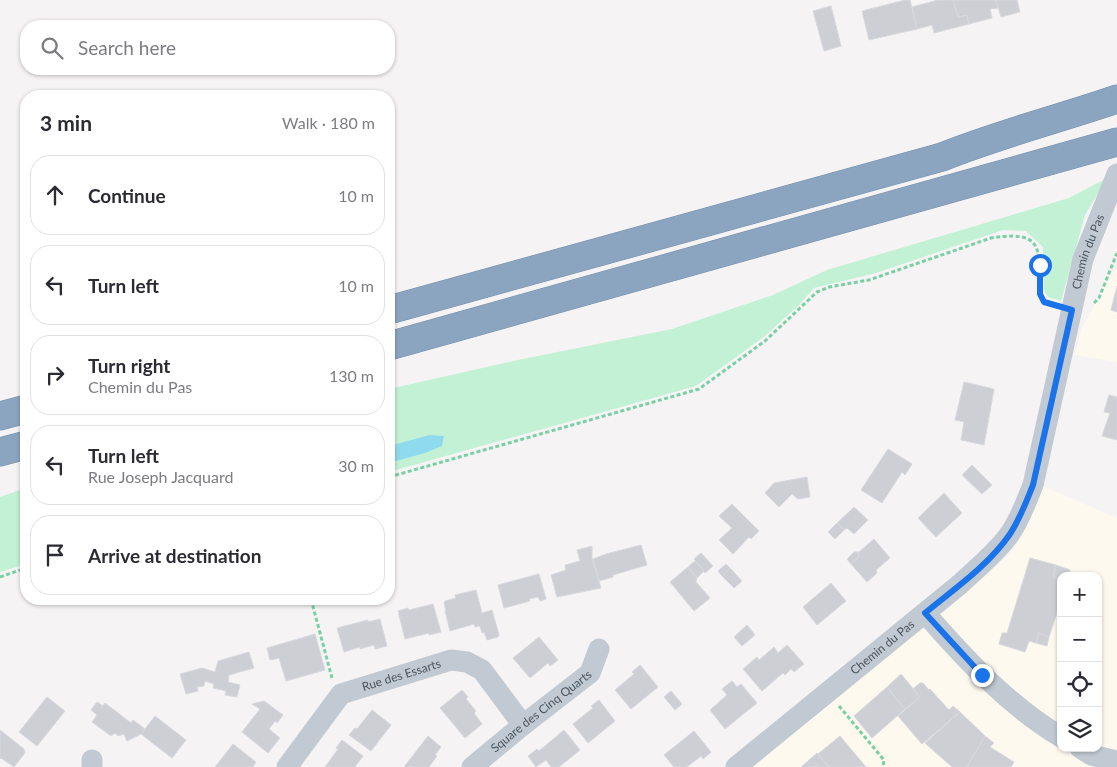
<!DOCTYPE html>
<html lang="en">
<head>
<meta charset="utf-8">
<style>
  body { margin:0; font-family:Lato,sans-serif; background:#f7f7f7; color:#2b2b33 }
  .controls { position:absolute; right:15px; bottom:15px; display:grid; overflow:hidden; border-radius:10px; box-shadow:0 1px 4px #0004 }
  .controls button { width:45px; height:45px; display:grid; place-items:center; padding:0; border:0; border-bottom:1px solid #e1e1e2; background:#fff; color:#2b2b33; font:25px sans-serif }
  .stop { position:absolute; width:15px; height:15px; margin:-11px; border:4px solid #1a73e8; border-radius:50%; background:#fff }
  .stop.end { background:#1a73e8; border-color:#fff; box-shadow:0 1px 5px #0008 }
  .list { margin:0; padding:0; list-style:none }
  h2 { display:flex; justify-content:space-between; align-items:center; height:65px; margin:0; padding:0 20px; font-size:21px }
  h2 small { font-size:16px; font-weight:400; color:#7c7c81 }
  .list li { display:grid; grid-template-columns:32px 1fr auto; gap:15px; align-items:center; box-sizing:border-box; height:80px; margin:0 10px 10px; padding:0 10px; border:1px solid #e1e1e2; border-radius:20px }
  .list b { display:block; font-size:19px; white-space:nowrap }
  .list p { margin:0; font-size:16px; white-space:nowrap; color:#7c7c81 }
  .list em { font-size:16px; font-style:normal; color:#7c7c81 }
  .icon { flex:none; width:28px; height:28px; fill:none; stroke:currentColor; stroke-width:2; stroke-linecap:round; stroke-linejoin:round }
  .map { position:relative; flex:none; width:1117px; height:767px; overflow:hidden }
  .search { position:absolute; background:#fff; box-shadow:0 1px 4px #0004; left:20px; top:20px; width:375px; height:55px; display:flex; align-items:center; gap:12px; box-sizing:border-box; padding:0 18px; border-radius:20px; color:#7c7c81; font-size:19px }
  .panel { position:absolute; background:#fff; box-shadow:0 1px 4px #0004; left:20px; top:90px; width:375px; height:515px; border-radius:20px }
  .map>svg:first-child { display:block }
  .commercial { fill:#fdf9ef; fill-rule:evenodd }
  .green { fill:#c3f1d5 }
  .water { fill:#90daee }
  .building { fill:#cdcfd5; stroke:#d7d9de }
  .lines { fill:none; stroke-linecap:round; stroke-linejoin:round }
  .highway-casing { stroke:#7690ad; stroke-width:29 }
  .path { stroke:#7ad0a6; stroke-width:3; stroke-dasharray:4 2.5; stroke-linecap:butt }
  .street { stroke:#c1cad2; stroke-width:21 }
  .highway { stroke:#8ba5c1; stroke-width:28 }
  .route { stroke:#1a73e8; stroke-width:6 }
  .labels { text-anchor:middle; stroke-width:4; stroke-linejoin:round; paint-order:stroke }
  .street-label { font-size:12px; fill:#4a5661; stroke:#fff }
</style>
</head>
<body>
<div class="map">
<svg width="1117" height="767" viewBox="0 0 1117 767">
  <rect width="100%" height="100%" fill="#f5f3f3"/>
  <!-- commercial -->
  <g class="commercial">
    <path d="M1117,266V362L1075,355L1081,329Z"/>
    <path d="M1043,486L1117,518V767H752L909,634L969,591L1014,550ZM1061,576H1098V748H1061Z"/>
  </g>
  <!-- green -->
  <g class="green">
    <path d="M1107,178L1085,215L1061,301L1048,297L1044,290L1043,247L1026,231L1003,230L876,273L814,288L799,305L765,336L696,386L389,472V389L518,360L672,329L773,295L827,270L1069,198Z"/>
    <path d="M26,488V564L0,572V497Z"/>
  </g>
  <!-- water -->
  <path class="water" d="M430,435L444,436L442,446L425,453L389,463V446Z"/>
  <!-- building -->
  <g class="building">
    <path d="M905,0H910L917,29L869,40L862,11Z"/>
    <path d="M938,0H953L958,17L967,15L969,24L934,33L932,25L917,29L912,7Z"/>
    <path d="M953,0H996L998,8L990,9L992,18L969,24L967,15L958,17Z"/>
    <path d="M996,0H1017L1020,12L1001,17Z"/>
    <path d="M831,6L841,46L824,51L813,11Z"/>
    <path d="M1117,286V312L1111,310Z"/>
    <path d="M964,382L994,389L984,445L961,440L964,422L955,420Z"/>
    <path d="M1109,395L1117,397V440L1102,436L1110,413L1104,412Z"/>
    <path d="M888,449L912,464L905,475L902,472L882,503L861,490Z"/>
    <path d="M972,465L992,485L982,494L962,475Z"/>
    <path d="M807,477L810,497L798,499L792,494L779,507L765,493L774,483Z"/>
    <path d="M944,493L962,513L936,537L918,518Z"/>
    <path d="M732,504L759,531L751,539L749,537L733,554L719,540L732,528L719,516Z"/>
    <path d="M854,507L868,520L854,534L847,528L844,530L837,523Z"/>
    <path d="M837,523L844,530L835,539L828,532Z"/>
    <path d="M874,539L890,558L876,570L877,573L867,582L851,564L858,558L859,552Z"/>
    <path d="M641,545L647,565L613,575V577L599,581L593,559L606,554Z"/>
    <path d="M592,546V558L601,588L557,597L551,575L566,570L565,565L580,561L577,550Z"/>
    <path d="M854,552H859L858,558L851,564L847,559Z"/>
    <path d="M701,553L713,566L705,573L694,559Z"/>
    <path d="M1030,558L1056,565L1053,577L1061,579V600L1049,637L1039,633L1036,643L1029,641L1025,652L999,644L1002,633H1007Z"/>
    <path d="M695,561L704,571L697,578L688,567Z"/>
    <path d="M726,564L730,568L722,576L718,571Z"/>
    <path d="M1056,565L1070,570L1068,576H1061V579L1053,577Z"/>
    <path d="M688,567L697,578L696,582L710,598L694,611L670,582Z"/>
    <path d="M730,568L742,581L734,588L722,576Z"/>
    <path d="M539,574L546,599L540,601L538,597L529,599L530,601L504,608L498,585Z"/>
    <path d="M831,583L846,601L817,625L803,607Z"/>
    <path d="M476,590L482,613L492,610L499,635L498,637L487,640L484,632L482,633L480,626L475,627L474,624L450,631L445,611H446L444,603L445,601L456,598L455,595Z"/>
    <path d="M433,604L441,632L429,635V633L405,639L398,611L408,608L409,610Z"/>
    <path d="M380,619L387,646L375,649L374,645L360,649V647L344,652L337,628L368,620V622Z"/>
    <path d="M747,625L755,635L742,646L734,637Z"/>
    <path d="M1039,633L1049,637L1047,646L1036,643Z"/>
    <path d="M315,634L325,670L286,681L279,658L270,660L267,648Z"/>
    <path d="M539,637L558,660L550,666L548,663L530,678L513,658Z"/>
    <path d="M787,645L804,664L794,672L791,669L785,675L783,673L762,691L743,669L757,657L759,660L774,647L778,653Z"/>
    <path d="M249,652L254,668L229,675L228,682L240,685L237,697L225,695L226,691L213,688L214,684L205,681L204,686L197,687L198,691L186,694L180,674L202,668L215,672L218,661Z"/>
    <path d="M640,665L658,687L631,709L615,690L634,674L632,672Z"/>
    <path d="M901,674L920,697L905,709L887,687Z"/>
    <path d="M732,681L737,687L741,684L757,703L725,729L710,710L727,695L722,689Z"/>
    <path d="M920,683H923L929,690L930,689L949,710L953,706L960,712L922,744L898,716L920,697L913,689Z"/>
    <path d="M887,687L905,709L872,738L854,716Z"/>
    <path d="M462,690L468,697L466,699L476,711L474,713L482,724L465,738L440,708Z"/>
    <path d="M671,691L682,704L675,710L664,697Z"/>
    <path d="M47,697L65,711L37,746L19,732Z"/>
    <path d="M599,700L615,721L588,743L573,724L593,708L591,706Z"/>
    <path d="M264,701L283,715L277,723L275,721L269,729L280,738L268,753L242,732L260,709L252,704Z"/>
    <path d="M97,702L103,706L105,703L131,723L133,720L145,729L141,734L127,741L124,734L118,736L115,733L111,736L92,722L97,715L91,710Z"/>
    <path d="M372,710L391,725L371,751L349,735L355,728L357,729Z"/>
    <path d="M960,712L985,736L967,767H952L925,743Z"/>
    <path d="M155,716L186,740L172,758L141,734Z"/>
    <path d="M0,730L24,749L25,753L14,767L1,758L0,759Z"/>
    <path d="M564,730L580,750L559,767H551L546,760L536,767L528,756L537,749L539,751Z"/>
    <path d="M694,731L711,752L703,759L701,756L687,767H674L664,755Z"/>
    <path d="M428,736L441,747L435,755L437,756L429,767H404Z"/>
    <path d="M840,736L866,767H829L818,754Z"/>
    <path d="M985,736L994,743L990,747L1014,762L1011,767H967Z"/>
    <path d="M342,740L363,756L355,767H325L338,749L336,748Z"/>
    <path d="M233,744L256,762L253,767H215Z"/>
    <path d="M817,753L829,767H801Z"/>
  </g>
  <g class="lines">
    <defs>
      <g id="highway">
        <path d="M389,310L942,157C999,134 1059,119 1117,99"/>
        <path d="M389,346L1117,142"/>
        <path d="M0,416L26,409"/>
        <path d="M0,452L26,445"/>
      </g>
    </defs>
    <!-- highway casing -->
    <use href="#highway" class="highway-casing"/>
    <!-- path -->
    <g class="path">
      <path d="M1094,303L1099,298L1117,253"/>
      <path d="M389,477L699,389L765,341L817,292L829,287L869,280L991,238C1060,227 1029,266 1044,302L1054,305"/>
      <path d="M0,577L26,568"/>
      <path d="M311,599L332,678"/>
      <path d="M839,706L884,760L883,767"/>
    </g>
    <!-- street -->
    <g class="street">
      <path d="M925,613C965,659 1008,705 1061,737"/>
      <path d="M1080,748L1091,755L1117,761"/>
      <path d="M92,760V767"/>
      <path id="s1" d="M287,767L341,694L451,660L467,662L482,670L523,725"/>
      <path id="s2" d="M472,767L523,725L590,673L599,649"/>
      <path id="s3" d="M736,767L959,585C976,569 995,554 1009,535C1020,520 1026,502 1033,485L1083,259L1117,174"/>
    </g>
    <!-- highway -->
    <use href="#highway" class="highway"/>
  </g>
  <g class="lines">
    <!-- route -->
    <path class="route" d="M982,675L925,613C954,589 988,566 1010,534C1020,519 1026,502 1033,485L1072,310L1044,302L1040,294V265"/>
  </g>
  <g class="labels">
    <!-- street labels -->
    <g class="street-label">
      <text dy="4" stroke="none"><textPath href="#s3" startOffset="654">Chemin du Pas</textPath></text>
      <text dy="4" stroke="none"><textPath href="#s3" startOffset="189">Chemin du Pas</textPath></text>
      <text dy="4" stroke="none"><textPath href="#s1" startOffset="154">Rue des Essarts</textPath></text>
      <text dy="4" stroke="none"><textPath href="#s2" startOffset="89">Square des Cinq Quarts</textPath></text>
    </g>
  </g>
</svg>
<div class="controls">
<button>+</button>
<button>−</button>
<button><svg class="icon" aria-label="locate" viewBox="0 0 24 24"><circle cx="12" cy="12" r="6"/><path d="M12 2v4M12 18v4M2 12h4M18 12h4"/></svg></button>
<button><svg class="icon" aria-label="layers" viewBox="0 0 24 24"><path d="M12 4l9 5-9 5-9-5zM3 14l9 5 9-5"/></svg></button>
</div>
<div class="stop" style="left:1040px;top:265px"></div>
<div class="stop end" style="left:982px;top:675px"></div>
<div class="search"><svg class="icon" aria-label="search" viewBox="0 0 24 24"><circle cx="10" cy="10" r="6"/><path d="M15 15l6 6"/></svg>Search here</div>
<section class="panel">
<h2>3 min<small>Walk · 180 m</small></h2>
<ul class="list">
<li><svg class="icon" aria-label="ahead" viewBox="0 0 24 24"><path d="M12 20V5M6 11l6-6 6 6"/></svg><div><b>Continue</b></div><em>10 m</em></li>
<li><svg class="icon" aria-label="left" viewBox="0 0 24 24"><path d="M17 20v-9H6M10 6l-5 5 5 5"/></svg><div><b>Turn left</b></div><em>10 m</em></li>
<li><svg class="icon" aria-label="right" viewBox="0 0 24 24"><path d="M7 20v-9h11M14 6l5 5-5 5"/></svg><div><b>Turn right</b><p>Chemin du Pas</p></div><em>130 m</em></li>
<li><svg class="icon" aria-label="left" viewBox="0 0 24 24"><path d="M17 20v-9H6M10 6l-5 5 5 5"/></svg><div><b>Turn left</b><p>Rue Joseph Jacquard</p></div><em>30 m</em></li>
<li><svg class="icon" aria-label="arrive" viewBox="0 0 24 24"><path d="M6 21V4h12l-3 4 3 4H6"/></svg><div><b>Arrive at destination</b></div></li>
</ul>
</section>
</div>
</body>
</html>
